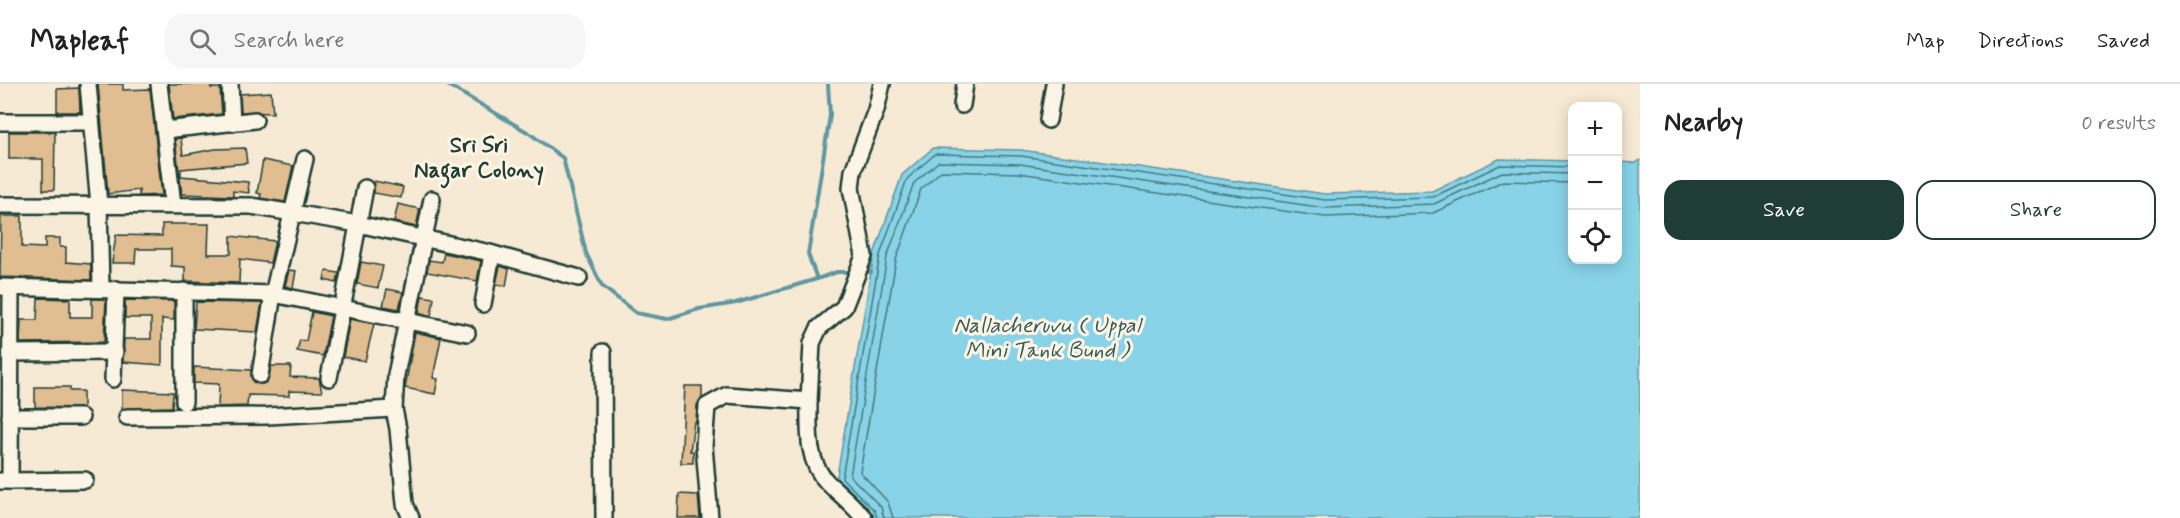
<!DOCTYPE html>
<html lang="en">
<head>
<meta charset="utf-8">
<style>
  body { margin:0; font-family:Mynerve,sans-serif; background:#f6f6f6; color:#222 }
  .controls { position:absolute; right:18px; top:18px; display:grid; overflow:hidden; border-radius:12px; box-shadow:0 3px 15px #0003 }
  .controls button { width:54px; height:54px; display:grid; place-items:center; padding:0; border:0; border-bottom:2px solid #e0e0e0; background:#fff; color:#222; font:30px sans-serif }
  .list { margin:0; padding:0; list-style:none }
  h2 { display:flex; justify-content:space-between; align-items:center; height:78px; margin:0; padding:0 24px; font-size:26px }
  h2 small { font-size:20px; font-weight:400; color:#767676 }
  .actions { display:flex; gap:12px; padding:18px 24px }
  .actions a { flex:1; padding:14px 0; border:2px solid #1f3d34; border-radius:18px; text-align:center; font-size:21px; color:#1f3d34 }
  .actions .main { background:#1f3d34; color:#fff }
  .icon { flex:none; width:33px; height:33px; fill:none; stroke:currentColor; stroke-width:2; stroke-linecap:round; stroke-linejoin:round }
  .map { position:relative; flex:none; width:1640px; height:434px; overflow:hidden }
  header { display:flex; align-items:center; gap:36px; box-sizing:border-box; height:84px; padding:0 30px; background:#fff; border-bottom:2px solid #e0e0e0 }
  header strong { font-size:28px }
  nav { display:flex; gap:33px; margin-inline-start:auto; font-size:21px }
  .search { width:420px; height:54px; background:#f6f6f6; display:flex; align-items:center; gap:15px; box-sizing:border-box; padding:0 21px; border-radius:18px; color:#767676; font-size:22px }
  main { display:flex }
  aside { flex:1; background:#fff }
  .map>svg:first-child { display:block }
  .water { fill:#88d3e8; stroke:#5e97a0; stroke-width:1.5 }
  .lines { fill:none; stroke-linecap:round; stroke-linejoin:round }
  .shore { stroke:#49797c; stroke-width:1.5 }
  .stream { stroke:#5e97a0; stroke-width:4 }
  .building { fill:#e1bd92; stroke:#1f3d34; stroke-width:1.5 }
  .street-casing { stroke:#1f3d34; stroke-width:20 }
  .street { stroke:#fcf5e5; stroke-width:15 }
  .labels { text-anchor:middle; stroke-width:6; stroke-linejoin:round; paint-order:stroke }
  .neighbourhood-label { font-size:22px; font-weight:bold; fill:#1f3d34; stroke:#fcf5e5 }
  .water-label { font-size:22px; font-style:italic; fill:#345b58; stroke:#fcf5e5 }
</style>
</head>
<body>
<header>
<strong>Mapleaf</strong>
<div class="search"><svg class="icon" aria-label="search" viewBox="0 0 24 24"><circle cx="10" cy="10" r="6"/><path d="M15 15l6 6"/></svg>Search here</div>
<nav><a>Map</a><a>Directions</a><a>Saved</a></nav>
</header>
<main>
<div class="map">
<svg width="1640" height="434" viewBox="0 0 1640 434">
  <rect width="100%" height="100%" fill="#f7ead4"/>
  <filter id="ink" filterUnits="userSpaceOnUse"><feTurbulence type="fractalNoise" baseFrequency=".0167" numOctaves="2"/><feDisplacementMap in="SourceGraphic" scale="12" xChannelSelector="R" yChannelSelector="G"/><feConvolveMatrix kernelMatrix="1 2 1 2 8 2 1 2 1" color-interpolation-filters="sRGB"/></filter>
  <g filter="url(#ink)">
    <!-- water -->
    <path class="water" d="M933,64L1021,66L1325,110L1432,107L1499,75L1572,77V176H1618V78L1636,79L1640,76V434H873L836,398L874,170L902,91Z"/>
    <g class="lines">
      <!-- shore -->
      <g class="shore">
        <path d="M877,434L875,427L842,394L880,171L907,95L935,70L1021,72L1325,116L1433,113L1500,81L1572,83"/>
        <path d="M884,434L881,423L850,392L887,173L914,99L938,78L1020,80L1325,124L1434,120L1502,88L1572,90"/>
        <path d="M893,434L888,418L860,388L896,176L921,105L941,87L1019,89L1325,133L1433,129L1503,97L1572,99"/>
      </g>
      <!-- stream -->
      <g class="stream">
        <path d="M446,0L529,49L563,74L586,169L602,202L636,229L667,235L699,225L736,219L817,195"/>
        <path d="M828,0L830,31L808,170L817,195L837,188H854"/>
        <path d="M862,188H871"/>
      </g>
    </g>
    <!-- building -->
    <g class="building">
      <path d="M98,0H123V6L150,5L162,111L139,112V106L108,110Z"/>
      <path d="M169,0H210L211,4H220L222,30L173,35Z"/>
      <path d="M79,4L80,28H57V5Z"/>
      <path d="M271,8L273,29L241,28L240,10Z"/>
      <path d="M9,48H55L54,106H43V75H9Z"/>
      <path d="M181,54L183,71L215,65L245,64L247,79L181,85V92L248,98L249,109L233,107V112L182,110L175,55Z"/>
      <path d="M263,76L293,82L285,118L260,114L261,110L257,109Z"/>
      <path d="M374,97L403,103L401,114L374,109Z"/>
      <path d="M398,120L420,125L416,143L394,138Z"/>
      <path d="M1,132H22V163L45,164V154H60V163H66V178L91,180V196L0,193Z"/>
      <path d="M162,140H209L208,170H231V152L275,157L270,179L240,175L239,199L185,197V183L171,182V165H136L135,179H112L116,151L162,152Z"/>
      <path d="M444,169L481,177L477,197L427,188L429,176L442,178Z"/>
      <path d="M361,178L383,182L378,204L357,200Z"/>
      <path d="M500,182L509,185L506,202L496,200Z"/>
      <path d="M289,186L296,187L293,204L285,202Z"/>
      <path d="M326,187L339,189L337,199L324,196Z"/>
      <path d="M387,205L403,208L399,225L383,222Z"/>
      <path d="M422,212L434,214L431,232L419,229Z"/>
      <path d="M38,214L70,215V233H92V215H106L104,258L20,259L21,236H37Z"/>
      <path d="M125,216L174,217V236L162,235V281L123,278L124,255H151V234H125Z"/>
      <path d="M196,218L262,219L257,248L194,245Z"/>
      <path d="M312,228L331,232L323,272L297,267L300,256L306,257Z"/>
      <path d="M350,235L374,240L365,277L343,273Z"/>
      <path d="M415,248L441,254L433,294L438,295L435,310L405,304Z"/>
      <path d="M271,282H291L290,293L319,294L322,308L289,307V312L248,311L247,322L218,323L219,300L194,299V283L251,286L253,298L263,300L268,297Z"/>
      <path d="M685,302H702V314L697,321L696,338H694L690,367H693V379H681Z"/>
      <path d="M35,303H70V307H83V324L35,323Z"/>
      <path d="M122,306L173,308L172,323L122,325Z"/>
      <path d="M679,410L698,411L700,434H678Z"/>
    </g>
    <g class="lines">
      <defs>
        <g id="street">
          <path d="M88,0L99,121L101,205"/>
          <path d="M159,0L173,121"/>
          <path d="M230,0L232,39"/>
          <path d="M962,21L965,0"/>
          <path d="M1048,36L1054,0"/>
          <path d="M0,38H91"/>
          <path d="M165,46L255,36"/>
          <path d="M0,121L251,122L358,140L486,168L579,194"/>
          <path d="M0,203L273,210L467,249"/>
          <path d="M483,220L492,170"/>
          <path d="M603,268L604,434"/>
          <path d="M11,269L115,268"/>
          <path d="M260,291L273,210L305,75"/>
          <path d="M329,294L365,104"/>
          <path d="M113,295L116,205"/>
          <path d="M809,317C809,343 806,377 827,398C840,410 852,420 864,434"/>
          <path d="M184,318V207"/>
          <path d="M10,333H81"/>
          <path d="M127,333L268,332L394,325"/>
          <path d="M0,397H10L11,204"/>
          <path d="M10,397L85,396"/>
          <path d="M411,434L405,420L398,345L394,325L396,291L432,115"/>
          <path d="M710,434L704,362L707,322L727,311L809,317L812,259L819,244L844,223L864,172L851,104L853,87L876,26L882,0"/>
        </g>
      </defs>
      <!-- street casing -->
      <use href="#street" class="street-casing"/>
      <!-- street -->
      <use href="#street" class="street"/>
    </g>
  </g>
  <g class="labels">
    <!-- neighbourhood labels -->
    <g class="neighbourhood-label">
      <text x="479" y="68">Sri Sri<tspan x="479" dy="25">Nagar Colony</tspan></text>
    </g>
    <!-- water labels -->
    <g class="water-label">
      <text x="1047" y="248">Nallacheruvu ( Uppal<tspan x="1047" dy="25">Mini Tank Bund )</tspan></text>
    </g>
  </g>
</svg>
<div class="controls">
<button>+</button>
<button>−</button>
<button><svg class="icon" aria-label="locate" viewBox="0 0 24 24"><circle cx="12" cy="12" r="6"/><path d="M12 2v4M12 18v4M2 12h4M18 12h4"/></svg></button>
</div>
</div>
<aside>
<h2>Nearby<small>0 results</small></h2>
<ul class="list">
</ul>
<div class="actions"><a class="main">Save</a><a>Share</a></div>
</aside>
</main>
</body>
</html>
